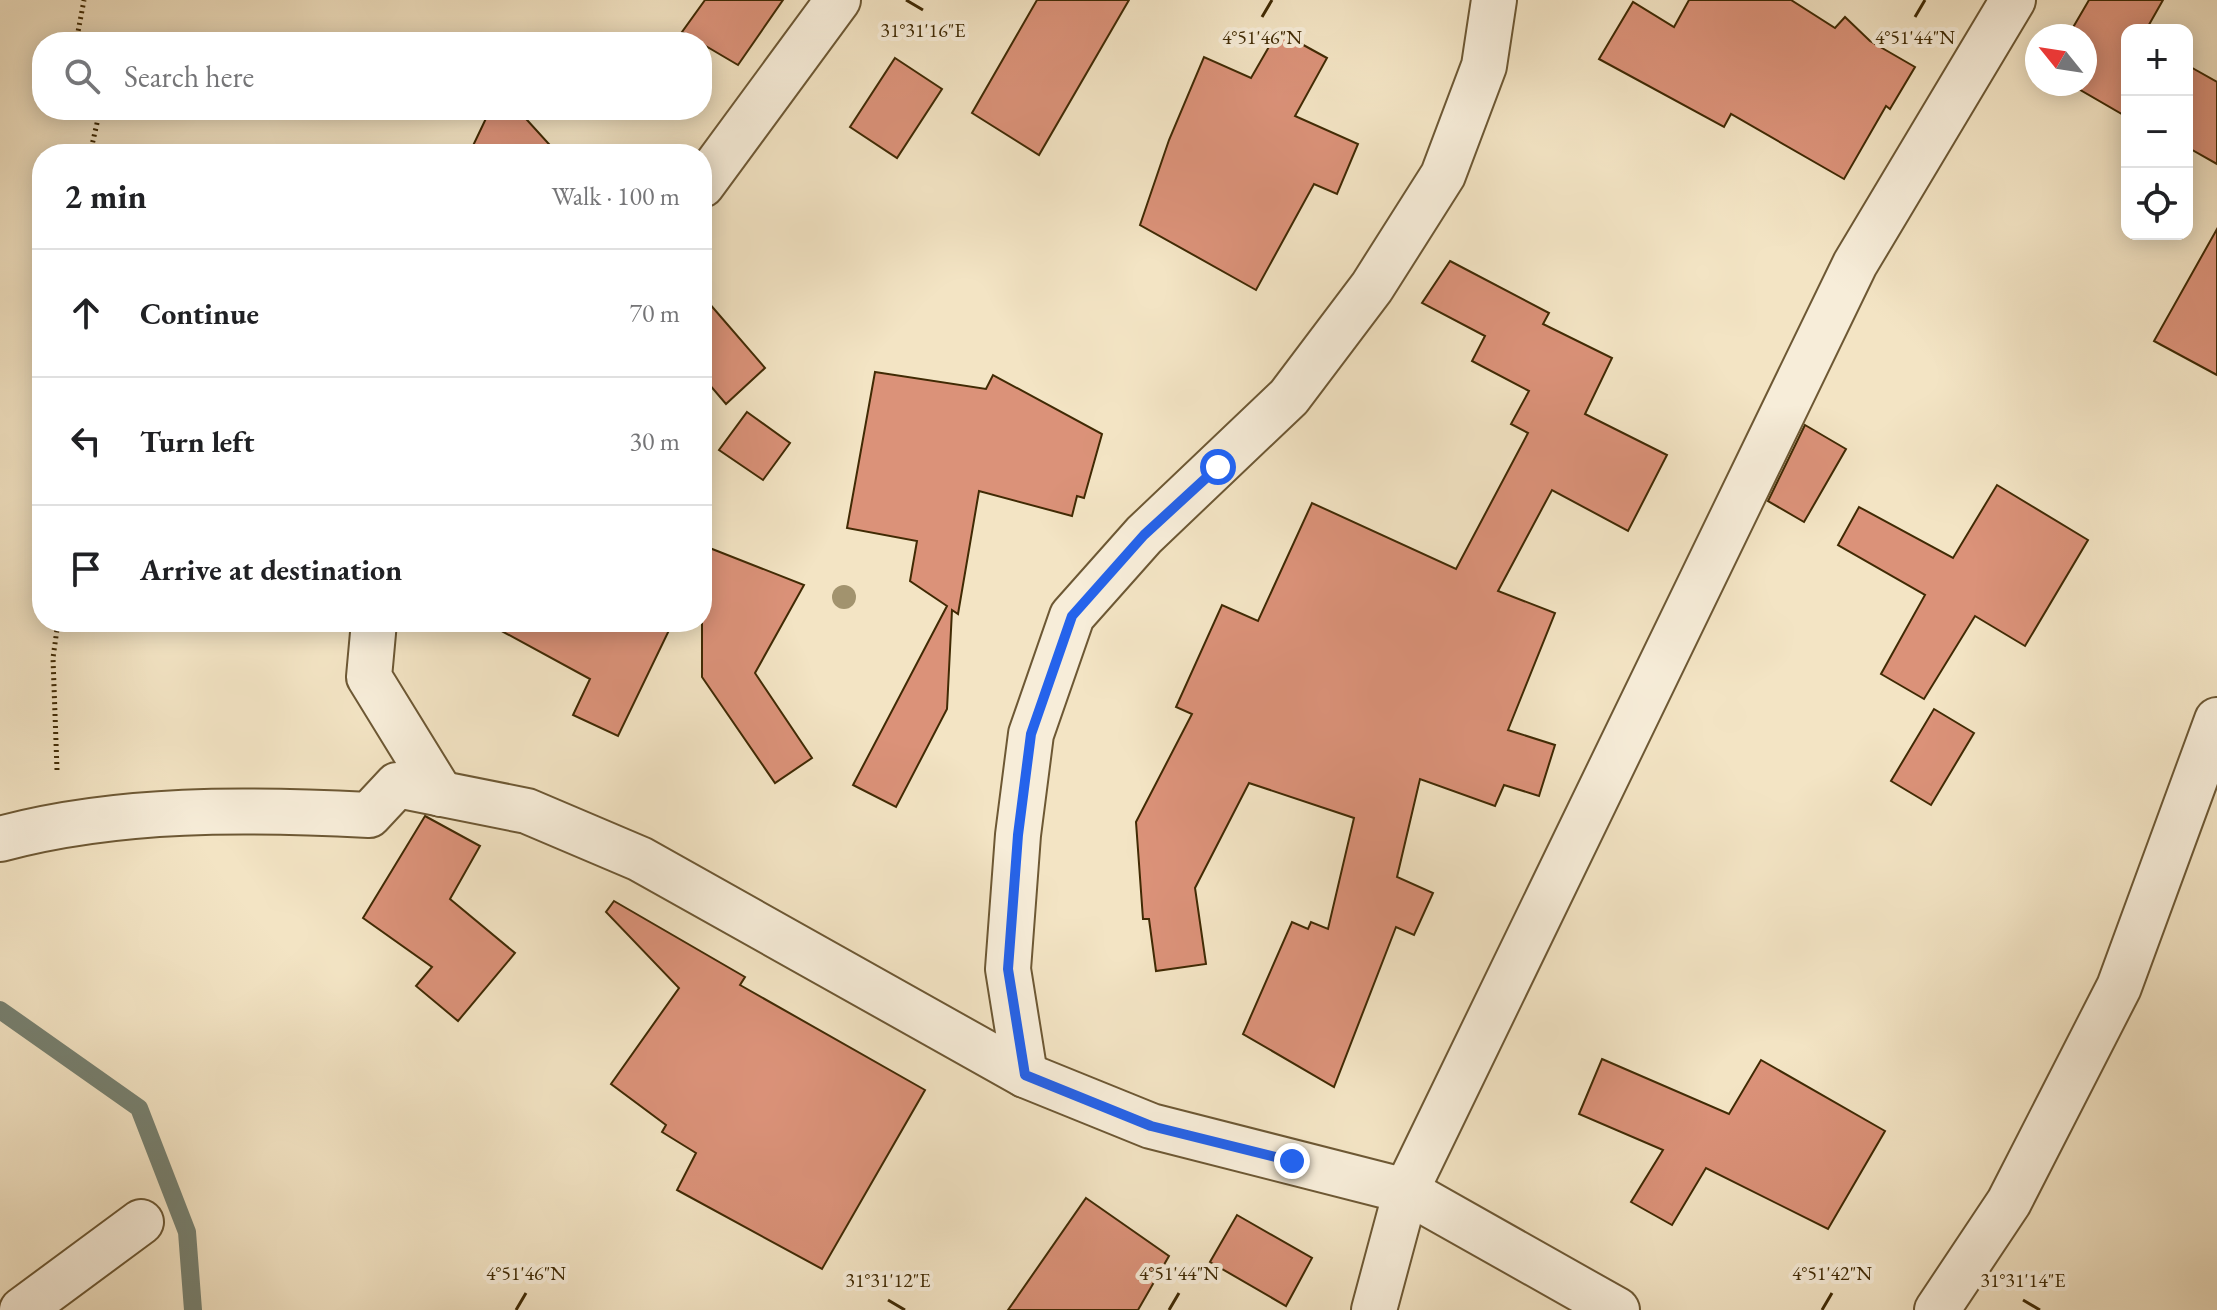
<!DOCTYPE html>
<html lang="en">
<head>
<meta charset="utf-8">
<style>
  body { margin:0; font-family:"EB Garamond",serif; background:#f2f2f2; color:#202124 }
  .controls { position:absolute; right:24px; top:24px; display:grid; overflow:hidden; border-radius:16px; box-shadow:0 4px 20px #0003 }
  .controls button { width:72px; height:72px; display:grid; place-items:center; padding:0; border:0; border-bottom:2px solid #e0e0e0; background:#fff; color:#202124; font:40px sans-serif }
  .compass { position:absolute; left:2025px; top:24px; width:72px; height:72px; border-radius:50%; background:#fff; box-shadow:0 4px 20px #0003; rotate:300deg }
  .stop { position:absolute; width:24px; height:24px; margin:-18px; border:6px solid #2563eb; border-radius:50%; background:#fff }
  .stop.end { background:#2563eb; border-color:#fff; box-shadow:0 2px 8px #0008 }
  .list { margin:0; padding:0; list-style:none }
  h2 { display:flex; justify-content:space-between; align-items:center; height:104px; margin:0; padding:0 32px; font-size:34px }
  h2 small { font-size:26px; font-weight:400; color:#757577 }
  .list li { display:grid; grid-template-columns:52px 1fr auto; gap:24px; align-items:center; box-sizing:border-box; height:128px; padding:0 32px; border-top:2px solid #e0e0e0 }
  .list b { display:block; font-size:30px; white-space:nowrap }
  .list em { font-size:26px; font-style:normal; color:#757577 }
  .icon { flex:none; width:44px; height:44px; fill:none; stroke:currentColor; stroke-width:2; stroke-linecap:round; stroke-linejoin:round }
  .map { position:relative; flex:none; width:2217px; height:1310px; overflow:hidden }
  .search { position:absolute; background:#fff; box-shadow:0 4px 20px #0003; left:32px; top:32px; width:680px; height:88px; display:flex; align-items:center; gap:20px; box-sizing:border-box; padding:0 28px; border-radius:32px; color:#757577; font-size:30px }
  .panel { position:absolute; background:#fff; box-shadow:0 4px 20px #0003; left:32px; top:144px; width:680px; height:488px; border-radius:32px }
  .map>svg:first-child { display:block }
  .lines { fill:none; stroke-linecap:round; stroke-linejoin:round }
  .stream { stroke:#788272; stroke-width:18 }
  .building { fill:#db9279; stroke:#402a04; stroke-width:2 }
  .street-casing { stroke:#6d5834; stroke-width:48 }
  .path { stroke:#402a04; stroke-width:5; stroke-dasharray:2 4; stroke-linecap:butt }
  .street { stroke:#f7edd9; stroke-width:44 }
  .tree { fill:#a2936e }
  .route { stroke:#2563eb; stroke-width:10 }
  .ticks { fill:none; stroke:#402a04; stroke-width:3 }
  .ticks-label { font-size:20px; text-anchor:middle; fill:#402a04; stroke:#f7edd9; stroke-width:8; stroke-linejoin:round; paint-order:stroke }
</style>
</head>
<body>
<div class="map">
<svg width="2217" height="1310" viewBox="0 0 2217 1310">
  <rect width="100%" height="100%" fill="#f3e4c4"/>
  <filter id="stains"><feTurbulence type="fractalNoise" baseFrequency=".0025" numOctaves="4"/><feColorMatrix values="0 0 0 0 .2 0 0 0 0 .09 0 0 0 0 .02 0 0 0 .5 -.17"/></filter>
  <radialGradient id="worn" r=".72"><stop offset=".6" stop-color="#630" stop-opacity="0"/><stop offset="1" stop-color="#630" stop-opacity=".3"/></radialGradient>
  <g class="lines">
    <!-- stream -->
    <path class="stream" d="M0,1010L139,1108L187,1232L193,1310"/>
  </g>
  <!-- building -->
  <g class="building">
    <path d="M705,0H783L738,65L682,32Z"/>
    <path d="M1037,0H1129L1039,155L972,113Z"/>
    <path d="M1689,0H1791L1835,28L1845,17L1870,41L1915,67L1890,109L1886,106L1844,179L1731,114L1724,127L1599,59L1633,2L1674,27Z"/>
    <path d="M2089,0H2163L2146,30H2127V117L2070,84H2085V36H2068Z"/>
    <path d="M1278,31L1327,58L1295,116L1358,144L1337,194L1314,184L1256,290L1140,225L1169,140L1204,57L1251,78Z"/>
    <path d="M895,58L942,89L897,158L850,127Z"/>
    <path d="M2187,65L2217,82V164L2187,147Z"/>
    <path d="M490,110H518L558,154H469Z"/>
    <path d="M2217,229V375L2154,341Z"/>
    <path d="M1450,261L1549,313L1543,324L1612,358L1585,414L1667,455L1628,531L1552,490L1498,591L1555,613L1508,730L1555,745L1539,796L1504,785L1495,806L1420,779L1397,877L1433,893L1414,935L1396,927L1334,1087L1243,1034L1292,922L1308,929L1311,922L1328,929L1354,818L1249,783L1195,888L1206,964L1156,971L1149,919H1143L1136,822L1192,714L1176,707L1222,605L1258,621L1312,503L1456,569L1528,433L1511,424L1529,391L1472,361L1485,336L1422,303Z"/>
    <path d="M702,295L765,368L726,404L702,376Z"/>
    <path d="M875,372L986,389L993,375L1102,434L1084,498L1077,496L1072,516L979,491L958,614L952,610L947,709L896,807L853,785L947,606L910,581L917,541L847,528Z"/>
    <path d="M747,412L790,443L763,480L719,450Z"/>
    <path d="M1805,425L1846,449L1804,522L1768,501Z"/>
    <path d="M1997,485L2088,540L2025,646L1975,616L1924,699L1881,674L1925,595L1838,545L1859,507L1953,558Z"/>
    <path d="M702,545L804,585L755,673L812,758L775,783L702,677Z"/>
    <path d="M485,622H673L618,736L573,715L590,679Z"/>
    <path d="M1934,709L1974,733L1931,805L1891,781Z"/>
    <path d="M425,816L480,846L450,899L515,953L458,1021L416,986L432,967L363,918Z"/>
    <path d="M614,901L745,977L740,985L925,1090L822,1269L677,1190L696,1153L662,1132L666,1125L611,1084L679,988L606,912Z"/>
    <path d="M1602,1059L1729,1114L1761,1060L1885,1131L1828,1229L1706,1168L1672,1225L1631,1202L1663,1150L1579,1114Z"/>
    <path d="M1086,1198L1169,1256L1138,1310H1008Z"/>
    <path d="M1237,1215L1312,1258L1286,1306L1210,1262Z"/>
  </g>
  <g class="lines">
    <defs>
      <g id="street">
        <path d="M702,185L838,0"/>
        <path d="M374,622L369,677L441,794"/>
        <path d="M0,839C119,807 247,809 369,815L397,785L527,811L640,859L1025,1075L1151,1126L1406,1191L1617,1310"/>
        <path d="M1025,1075L1008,969L1018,835L1031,734L1072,616L1144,535L1289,397L1372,287L1443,175L1484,66L1494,0"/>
        <path d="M22,1310L141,1222"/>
        <path d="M1374,1310L1406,1191L1855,264L2013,0"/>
        <path d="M1937,1310L2009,1202L2119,987L2217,720"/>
      </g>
    </defs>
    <!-- street casing -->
    <use href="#street" class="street-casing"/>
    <!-- path -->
    <g class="path">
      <path d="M82,42L78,32L84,0"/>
      <path d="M90,154L100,110"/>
      <path d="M57,770L53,658L58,622"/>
    </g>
    <!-- street -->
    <use href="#street" class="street"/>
  </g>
  <!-- trees -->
  <circle class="tree" cx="844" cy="597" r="12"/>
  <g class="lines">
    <!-- route -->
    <path class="route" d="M1218,467L1144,535L1072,616L1031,734L1018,835L1008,969L1025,1075L1151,1126L1292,1161"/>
  </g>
  <!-- ticks -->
  <path class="ticks" d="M906,0L923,10M1262,17L1272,0M1915,17L1925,0M888,1300L905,1310M2023,1300L2040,1310M516,1310L526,1293M1169,1310L1179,1293M1822,1310L1832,1293"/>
  <g class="ticks-label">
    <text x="923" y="37">31°31'16"E</text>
    <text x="1262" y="44">4°51'46"N</text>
    <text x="1915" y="44">4°51'44"N</text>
    <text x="526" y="1280">4°51'46"N</text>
    <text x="1179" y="1280">4°51'44"N</text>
    <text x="1832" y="1280">4°51'42"N</text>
    <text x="888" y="1287">31°31'12"E</text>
    <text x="2023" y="1287">31°31'14"E</text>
  </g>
  <rect width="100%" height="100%" filter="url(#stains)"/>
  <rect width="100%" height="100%" fill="url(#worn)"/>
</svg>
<div class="controls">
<button>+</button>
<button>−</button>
<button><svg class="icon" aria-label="locate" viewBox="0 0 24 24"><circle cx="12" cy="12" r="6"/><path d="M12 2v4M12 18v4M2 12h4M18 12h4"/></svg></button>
</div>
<svg class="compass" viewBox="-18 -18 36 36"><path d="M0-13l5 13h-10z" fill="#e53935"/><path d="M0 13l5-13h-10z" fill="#757577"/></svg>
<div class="stop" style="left:1218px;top:467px"></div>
<div class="stop end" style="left:1292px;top:1161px"></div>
<div class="search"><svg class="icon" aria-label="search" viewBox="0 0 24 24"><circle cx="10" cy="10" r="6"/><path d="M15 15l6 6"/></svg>Search here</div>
<section class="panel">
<h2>2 min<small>Walk · 100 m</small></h2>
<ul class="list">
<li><svg class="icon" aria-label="ahead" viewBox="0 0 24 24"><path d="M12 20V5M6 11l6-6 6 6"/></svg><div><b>Continue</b></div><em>70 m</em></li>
<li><svg class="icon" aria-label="left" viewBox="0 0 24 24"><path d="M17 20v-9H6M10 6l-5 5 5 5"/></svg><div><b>Turn left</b></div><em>30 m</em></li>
<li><svg class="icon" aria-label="arrive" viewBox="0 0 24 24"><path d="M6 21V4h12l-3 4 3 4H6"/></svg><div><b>Arrive at destination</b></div></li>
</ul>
</section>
</div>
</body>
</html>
